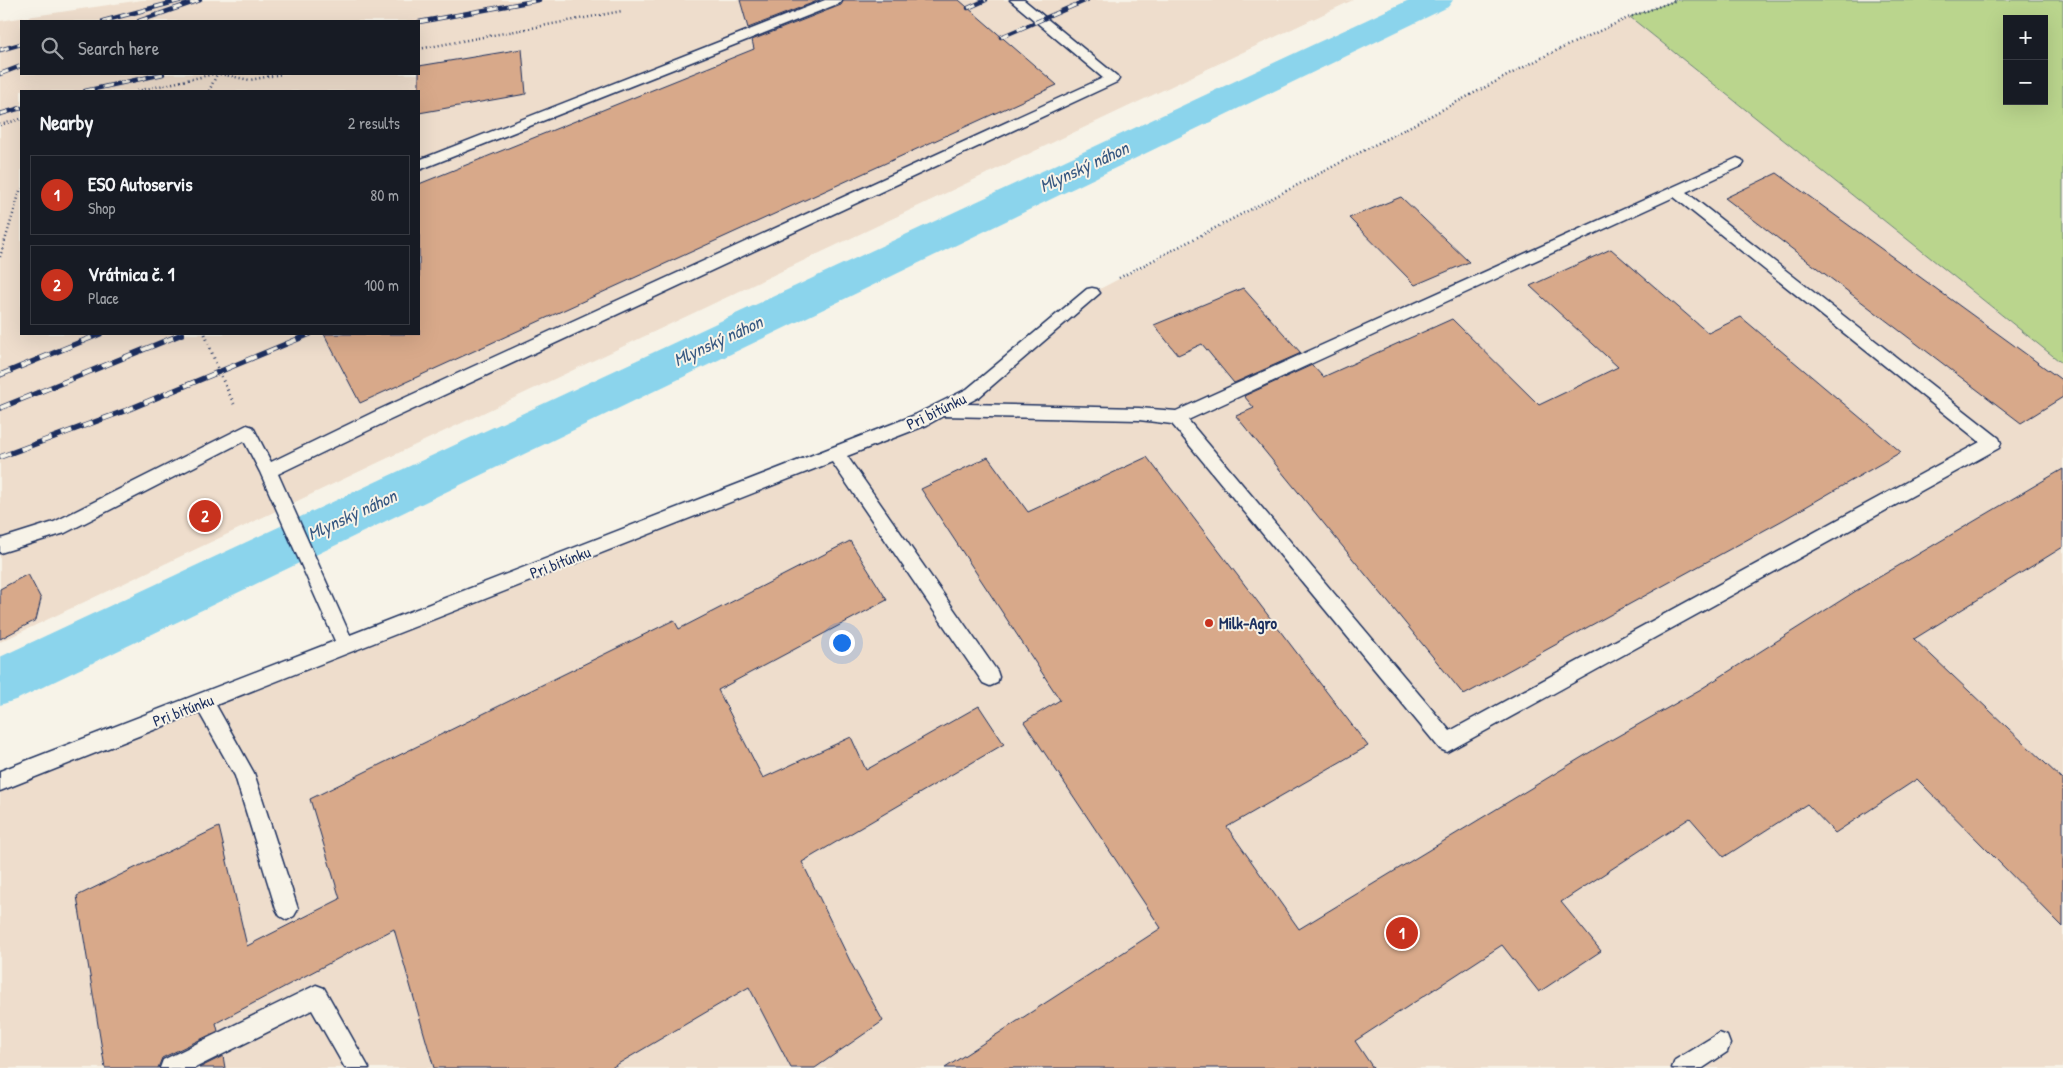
<!DOCTYPE html>
<html lang="en">
<head>
<meta charset="utf-8">
<style>
  body { margin:0; font-family:"Patrick Hand",sans-serif; background:#20242c; color:#f1f3f6 }
  .controls { position:absolute; right:15px; top:15px; display:grid; overflow:hidden; border-radius:0px; box-shadow:0 5px 20px #0002 }
  .controls button { width:45px; height:45px; display:grid; place-items:center; padding:0; border:0; border-bottom:1px solid #363941; background:#171b24; color:#f1f3f6; font:25px sans-serif }
  .you { position:absolute; left:841px; top:642px; width:18px; height:18px; margin:-12px; border:4px solid #fff; border-radius:50%; background:#1a73e8; box-shadow:0 0 0 8px #1a73e833 }
  .badge { display:grid; place-items:center; width:32px; height:32px; border-radius:50%; background:#c8321e; color:#fff; font-size:16px; font-weight:700 }
  .pin { position:absolute; translate:-50% -50%; border:2px solid #fff; box-shadow:0 1px 5px #0006 }
  .list { margin:0; padding:0; list-style:none }
  h2 { display:flex; justify-content:space-between; align-items:center; height:65px; margin:0; padding:0 20px; font-size:21px }
  h2 small { font-size:16px; font-weight:400; color:#9ea1a6 }
  .list li { display:grid; grid-template-columns:32px 1fr auto; gap:15px; align-items:center; box-sizing:border-box; height:80px; margin:0 10px 10px; padding:0 10px; border:1px solid #363941; border-radius:0px }
  .list b { display:block; font-size:19px; white-space:nowrap }
  .list p { margin:0; font-size:16px; white-space:nowrap; color:#9ea1a6 }
  .list em { font-size:16px; font-style:normal; color:#9ea1a6 }
  .icon { flex:none; width:28px; height:28px; fill:none; stroke:currentColor; stroke-width:2; stroke-linecap:round; stroke-linejoin:round }
  .map { position:relative; flex:none; width:2063px; height:1068px; overflow:hidden }
  .search { position:absolute; background:#171b24; box-shadow:0 5px 20px #0002; left:20px; top:20px; width:400px; height:55px; display:flex; align-items:center; gap:12px; box-sizing:border-box; padding:0 18px; border-radius:0px; color:#9ea1a6; font-size:19px }
  .panel { position:absolute; background:#171b24; box-shadow:0 5px 20px #0002; left:20px; top:90px; width:400px; height:245px; border-radius:0px }
  .map>svg:first-child { display:block }
  .built { fill:#edc; fill-rule:evenodd }
  .green { fill:#bad58d; stroke:#6a8276; fill-rule:evenodd }
  .lines { fill:none; stroke-linecap:round; stroke-linejoin:round }
  .canal { fill:#8bd4ec; fill-rule:evenodd }
  .building { fill:#d8a98a; stroke:#1b2f5e }
  .lane-casing { stroke:#1b2f5e; stroke-width:3 }
  .path-far1 { stroke:#1b2f5e; stroke-width:2.5; stroke-dasharray:1 3; stroke-linecap:butt }
  .path { stroke:#1b2f5e; stroke-width:3; stroke-dasharray:1 4; stroke-linecap:butt }
  .lane { fill:#f7f3e8; fill-rule:evenodd }
  .rail-far1-casing { stroke:#1b2f5e; stroke-width:4.5 }
  .rail-casing { stroke:#1b2f5e; stroke-width:5.5 }
  .rail-far1 { stroke:#f7f3e8; stroke-width:3; stroke-dasharray:9; stroke-linecap:butt }
  .rail { stroke:#f7f3e8; stroke-width:4; stroke-dasharray:11; stroke-linecap:butt }
  .poi-dot { fill:#c8321e; stroke:#f7f3e8; stroke-width:2 }
  .labels { text-anchor:middle; stroke-width:4; stroke-linejoin:round; paint-order:stroke }
  .street-label { font-size:16px; fill:#1b2f5e; stroke:#f7f3e8 }
  .poi-label { font-size:16px; font-weight:bold; fill:#1b2f5e; stroke:#f7f3e8; text-anchor:start }
  .water-label { font-size:18px; font-style:italic; fill:#375882; stroke:#f7f3e8 }
</style>
</head>
<body>
<div class="map">
<svg width="2063" height="1068" viewBox="0 0 2063 1068">
  <rect width="100%" height="100%" fill="#f7f3e8"/>
  <filter id="ink" filterUnits="userSpaceOnUse"><feTurbulence type="fractalNoise" baseFrequency=".02" numOctaves="2"/><feDisplacementMap in="SourceGraphic" scale="10" xChannelSelector="R" yChannelSelector="G"/><feConvolveMatrix kernelMatrix="1 2 1 2 8 2 1 2 1" color-interpolation-filters="sRGB"/></filter>
  <g filter="url(#ink)">
    <!-- built -->
    <g class="built">
      <path d="M142,0H1353L0,642V21ZM21,21H419V74H21ZM21,91H419V334H21Z"/>
      <path d="M1630,17L2063,364V1068H0V781L973,393L1092,293L1547,55Z"/>
    </g>
    <!-- green -->
    <path class="green" d="M1677,0H2063V364L1630,17ZM2007,19H2044V101H2007Z"/>
    <g class="lines">
      <!-- canal -->
      <path class="canal" d="M1409,0H1453L1448,7L18,699L0,705V657Z"/>
    </g>
    <!-- building -->
    <g class="building">
      <path d="M740,0H820L748,28Z"/>
      <path d="M844,0H959L1057,85L360,403L324,334H419V184L754,49L752,40L841,5Z"/>
      <path d="M522,49L526,94L419,113V66Z"/>
      <path d="M1777,173L2063,381V397L2021,423L1725,198Z"/>
      <path d="M1401,197L1469,262L1415,285L1349,218Z"/>
      <path d="M1611,249L1708,333L1741,317L1901,452L1783,520L1464,695L1236,416L1254,408L1244,396L1312,365L1323,377L1452,319L1539,405L1618,367L1530,286Z"/>
      <path d="M1243,288L1301,353L1234,383L1202,344L1178,355L1154,325Z"/>
      <path d="M988,457L1028,512L1147,457L1368,746L1227,827L1299,929L1597,748L1701,689L1859,589L2063,469V547L1914,639L2063,780V927L1917,779L1835,833L1807,804L1724,857L1690,818L1561,902L1601,951L1539,992L1502,945L1355,1041L1373,1068H945L1161,928L1024,722L1060,700L921,489Z"/>
      <path d="M850,541L887,600L718,690L763,778L851,737L866,770L979,706L1004,744L802,862L852,965L883,1021L815,1068H791L749,987L611,1068H434L394,929L216,1023L218,1031L162,1058L158,1068H105L77,896L219,827L247,946L340,899L310,799L674,620L679,629Z"/>
      <path d="M28,574L41,599L36,620L0,639V589Z"/>
      <path d="M223,1056L225,1068H199Z"/>
    </g>
    <g class="lines">
      <defs>
        <g id="lane">
          <path d="M825,0H842L840,3L419,170V160Z"/>
          <path d="M1010,0H1024L1117,76L1119,79L1117,82L388,421L278,474L350,635L915,415L967,389L1087,289L1092,288L1097,289L1100,293L979,397L966,404L1139,408L1176,411L1737,158L1742,160L1744,163L1742,166L1686,192L1999,438L2001,443L1999,448L1447,752L1440,749L1172,424L1139,420L943,416L927,425L847,456L997,671L999,677L997,683L990,686L983,683L832,462L216,705L254,773L298,909L294,916L287,920L280,916L276,909L235,776L199,712L0,791V771L335,641L260,472L244,441L65,533L0,553V539L54,522L247,425L253,427L271,462L376,411L1103,78ZM1674,197L1980,442L1450,731L1188,420Z"/>
          <path d="M316,985L324,988L369,1068H345L312,1010L195,1068H160L163,1060Z"/>
          <path d="M1719,1033L1727,1036L1730,1044L1727,1052L1703,1068H1672L1675,1060Z"/>
        </g>
      </defs>
      <!-- lane casing -->
      <use href="#lane" class="lane-casing"/>
      <!-- path-far1 -->
      <g class="path-far1">
        <path d="M419,49L622,11"/>
        <path d="M220,74L250,80L282,74"/>
        <path d="M137,91L214,74"/>
        <path d="M209,91L217,74"/>
        <path d="M0,125L21,119"/>
        <path d="M0,257L21,188"/>
        <path d="M1119,278L1547,55L1630,17L1677,0"/>
      </g>
      <!-- path -->
      <path class="path" d="M205,334L219,372L234,404"/>
      <!-- lane -->
      <use href="#lane" class="lane"/>
      <defs>
        <g id="rail-far1">
          <path d="M968,8L986,0"/>
          <path d="M103,21L182,0"/>
          <path d="M139,21L200,0"/>
          <path d="M419,22L539,0"/>
          <path d="M1001,37L1087,0"/>
          <path d="M0,50L21,44"/>
          <path d="M0,74L21,66"/>
          <path d="M85,91L163,74"/>
          <path d="M0,114L21,108"/>
        </g>
        <g id="rail">
          <path d="M0,375L100,334"/>
          <path d="M0,408L182,334"/>
          <path d="M0,457L127,410L310,334"/>
        </g>
      </defs>
      <!-- rail-far1 casing -->
      <use href="#rail-far1" class="rail-far1-casing"/>
      <!-- rail casing -->
      <use href="#rail" class="rail-casing"/>
      <!-- rail-far1 -->
      <use href="#rail-far1" class="rail-far1"/>
      <!-- rail -->
      <use href="#rail" class="rail"/>
    </g>
  </g>
  <!-- markers -->
  <circle class="poi-dot" cx="1209" cy="623" r="5"/>
  <g class="labels">
    <!-- street labels -->
    <g class="street-label">
      <text transform="translate(936 411) rotate(-26)" y="6">Pri bitúnku</text>
      <text transform="translate(560 562) rotate(-21)" y="6">Pri bitúnku</text>
      <text transform="translate(183 710) rotate(-21)" y="6">Pri bitúnku</text>
    </g>
    <!-- poi labels -->
    <g class="poi-label">
      <text x="1219" y="629">Milk-Agro</text>
    </g>
    <!-- water labels -->
    <g class="water-label">
      <text transform="translate(1084 167) rotate(-25)" y="6">Mlynský náhon</text>
      <text transform="translate(718 341) rotate(-25)" y="6">Mlynský náhon</text>
      <text transform="translate(352 515) rotate(-25)" y="6">Mlynský náhon</text>
    </g>
  </g>
</svg>
<div class="controls">
<button>+</button>
<button>−</button>
</div>
<div class="you"></div>
<div class="pin badge" style="left:1402px;top:933px">1</div>
<div class="pin badge" style="left:205px;top:516px">2</div>
<div class="search"><svg class="icon" aria-label="search" viewBox="0 0 24 24"><circle cx="10" cy="10" r="6"/><path d="M15 15l6 6"/></svg>Search here</div>
<section class="panel">
<h2>Nearby<small>2 results</small></h2>
<ul class="list">
<li><span class="badge">1</span><div><b>ESO Autoservis</b><p>Shop</p></div><em>80 m</em></li>
<li><span class="badge">2</span><div><b>Vrátnica č. 1</b><p>Place</p></div><em>100 m</em></li>
</ul>
</section>
</div>
</body>
</html>
